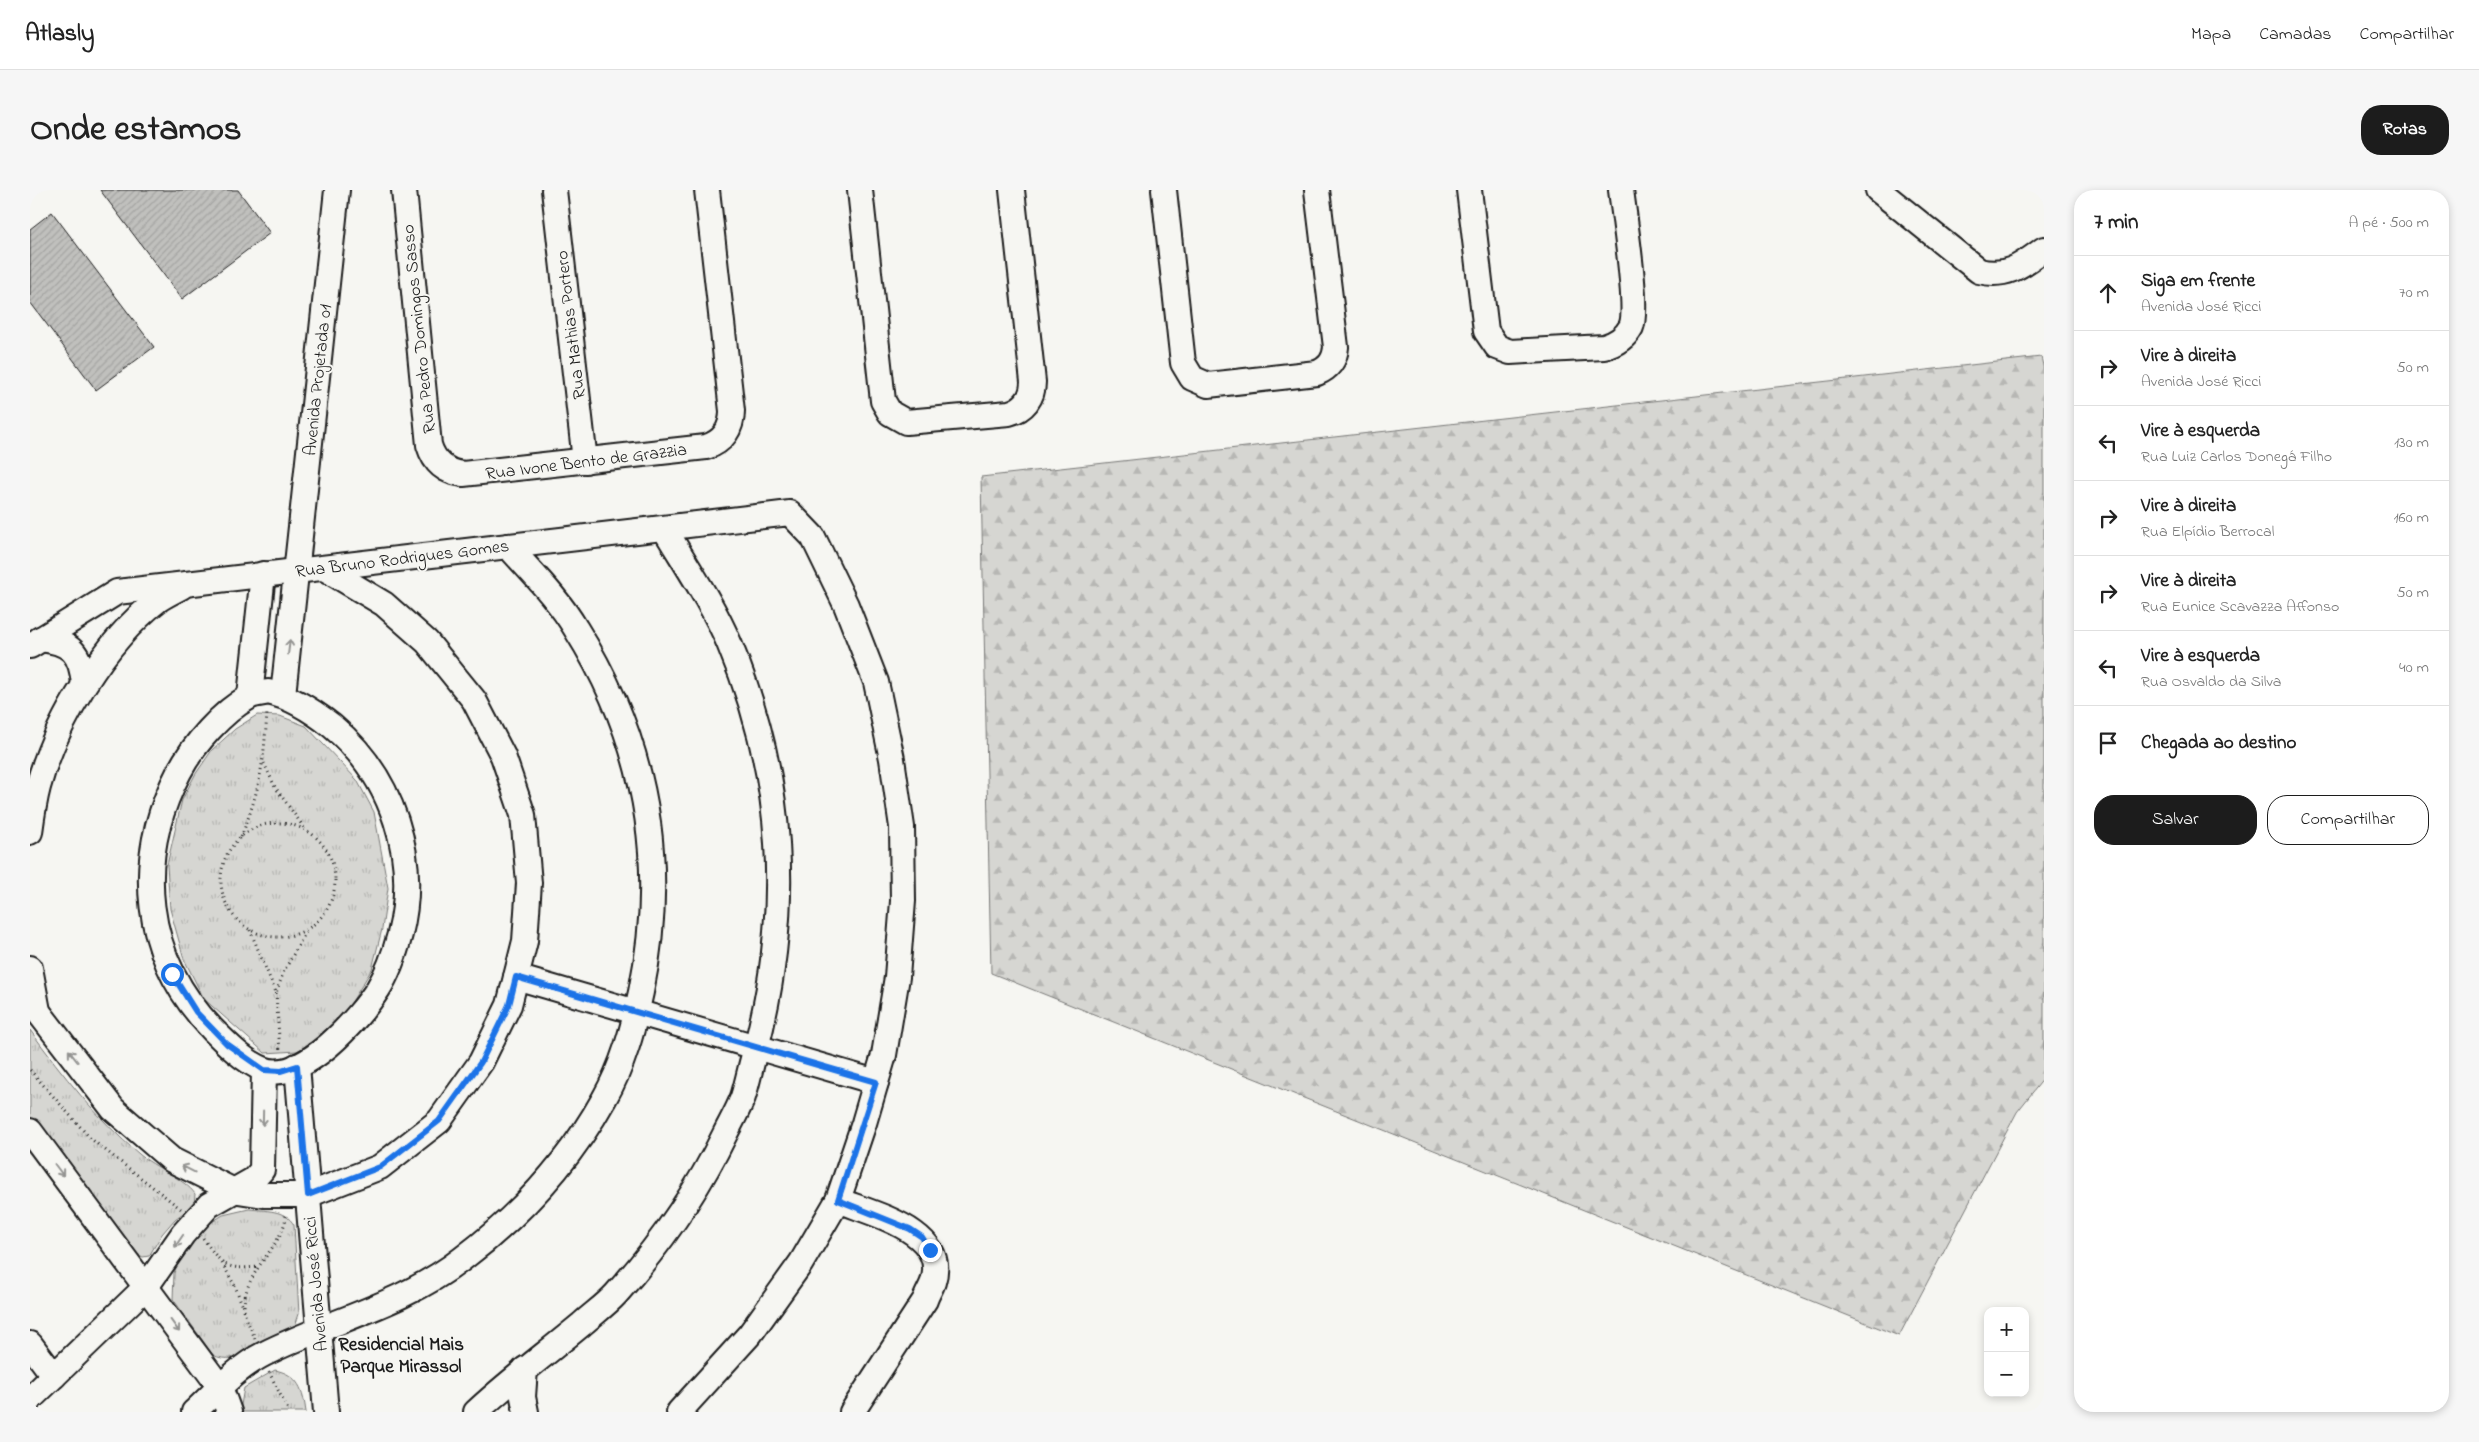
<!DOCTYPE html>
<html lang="pt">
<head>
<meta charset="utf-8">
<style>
  body { margin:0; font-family:"Indie Flower",sans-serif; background:#f6f6f6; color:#222 }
  .controls { position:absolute; right:15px; bottom:15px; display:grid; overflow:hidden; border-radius:10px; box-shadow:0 2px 8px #0003 }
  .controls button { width:45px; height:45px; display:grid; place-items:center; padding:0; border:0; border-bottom:1px solid #e0e0e0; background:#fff; color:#222; font:25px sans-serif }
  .stop { position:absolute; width:15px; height:15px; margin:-11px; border:4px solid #1a73e8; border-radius:50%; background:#fff }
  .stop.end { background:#1a73e8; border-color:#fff; box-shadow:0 1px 5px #0008 }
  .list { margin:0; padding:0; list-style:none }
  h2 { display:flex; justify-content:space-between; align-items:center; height:65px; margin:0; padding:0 20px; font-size:21px }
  h2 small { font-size:16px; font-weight:400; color:#767676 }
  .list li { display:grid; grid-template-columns:32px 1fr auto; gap:15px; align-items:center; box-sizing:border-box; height:75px; padding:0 20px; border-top:1px solid #e0e0e0 }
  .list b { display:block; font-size:19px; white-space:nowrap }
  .list p { margin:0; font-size:16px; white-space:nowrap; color:#767676 }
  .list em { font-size:16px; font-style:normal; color:#767676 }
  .actions { display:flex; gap:10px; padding:15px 20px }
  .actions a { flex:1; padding:11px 0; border:1px solid #1c1c1c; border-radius:20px; text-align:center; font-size:18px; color:#1c1c1c }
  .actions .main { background:#1c1c1c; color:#fff }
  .icon { flex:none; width:28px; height:28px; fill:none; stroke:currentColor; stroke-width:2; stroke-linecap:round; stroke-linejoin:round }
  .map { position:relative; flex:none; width:2014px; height:1222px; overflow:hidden; border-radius:20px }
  header { display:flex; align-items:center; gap:30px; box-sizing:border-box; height:70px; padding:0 25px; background:#fff; border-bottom:1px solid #e0e0e0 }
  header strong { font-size:24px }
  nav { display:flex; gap:28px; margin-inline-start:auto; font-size:18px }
  .intro { display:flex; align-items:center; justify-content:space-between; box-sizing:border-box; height:120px; padding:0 30px }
  h1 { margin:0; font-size:35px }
  .button { padding:12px 22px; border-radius:20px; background:#1c1c1c; color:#fff; font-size:18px; font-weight:700 }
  main { display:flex; gap:30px; padding:0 30px }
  aside { flex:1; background:#fff; border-radius:20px; box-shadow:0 2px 8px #0003 }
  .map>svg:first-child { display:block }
  .grass { fill:url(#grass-tufts); stroke:#797977 }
  .forest { fill:url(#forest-firs); stroke:#797977 }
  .building { fill:url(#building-hatch); stroke:#1c1c1c }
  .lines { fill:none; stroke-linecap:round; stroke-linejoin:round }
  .minor-casing { stroke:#1c1c1c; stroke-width:28 }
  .path { stroke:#1c1c1c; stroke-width:3; stroke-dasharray:1 4; stroke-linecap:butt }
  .minor { stroke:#f6f6f2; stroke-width:24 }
  .oneway { stroke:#949492 }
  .route { stroke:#1a73e8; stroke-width:6 }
  .labels { text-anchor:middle; stroke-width:4; stroke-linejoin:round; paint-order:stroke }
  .street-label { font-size:18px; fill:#1c1c1c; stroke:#f6f6f2 }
  .neighbourhood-label { font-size:19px; font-weight:bold; fill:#1c1c1c; stroke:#f6f6f2 }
</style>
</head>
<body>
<header>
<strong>Atlasly</strong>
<nav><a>Mapa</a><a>Camadas</a><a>Compartilhar</a></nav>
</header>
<div class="intro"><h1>Onde estamos</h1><a class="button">Rotas</a></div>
<main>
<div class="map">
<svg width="2014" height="1222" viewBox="0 0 2014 1222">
  <defs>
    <pattern id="grass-tufts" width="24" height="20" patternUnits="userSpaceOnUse" patternTransform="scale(1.25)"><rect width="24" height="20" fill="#d6d6d2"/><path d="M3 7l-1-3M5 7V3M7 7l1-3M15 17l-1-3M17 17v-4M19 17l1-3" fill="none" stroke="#b7b7b4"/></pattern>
    <pattern id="forest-firs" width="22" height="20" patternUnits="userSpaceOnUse" patternTransform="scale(1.25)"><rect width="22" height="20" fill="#d6d6d2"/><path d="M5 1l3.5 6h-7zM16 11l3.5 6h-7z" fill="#b7b7b4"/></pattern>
    <pattern id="building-hatch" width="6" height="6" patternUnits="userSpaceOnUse" patternTransform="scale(1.25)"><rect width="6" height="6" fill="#c0c0bd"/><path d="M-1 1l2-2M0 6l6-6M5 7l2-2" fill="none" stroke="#a4a4a2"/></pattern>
  </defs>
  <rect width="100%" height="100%" fill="#f6f6f2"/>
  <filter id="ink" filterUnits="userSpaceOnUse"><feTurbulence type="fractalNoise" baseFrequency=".02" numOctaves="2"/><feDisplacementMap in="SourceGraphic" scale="10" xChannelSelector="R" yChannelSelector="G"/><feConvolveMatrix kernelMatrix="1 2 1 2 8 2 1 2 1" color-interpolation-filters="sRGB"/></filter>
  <g filter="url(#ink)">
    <!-- grass -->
    <g class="grass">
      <path d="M227,525L250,526L276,536L327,590L344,622L358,698L352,739L342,779L318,818L296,845L267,861L235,863L174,809L154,769L140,719L137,675L152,610L165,585L182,560L205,539Z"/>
      <path d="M0,840C33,885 66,928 109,964C124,977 155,989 165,1004L164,1015L145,1029L132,1044L119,1066L113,1067L107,1064L0,928Z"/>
      <path d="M219,1019C235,1021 255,1019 264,1035L269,1124L264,1139C242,1150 207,1178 183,1165L143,1109L144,1083L154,1059L171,1039L193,1025Z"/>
      <path d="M245,1180C269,1185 273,1200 276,1222H213L211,1215L214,1198Z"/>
    </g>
    <!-- forest -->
    <path class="forest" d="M2011,167L2014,180V888L1987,922L1869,1146L961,783L951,287Z"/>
    <!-- building -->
    <g class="building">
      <path d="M70,0H208L240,43L152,109Z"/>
      <path d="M22,22L124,157L66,200L0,112V39Z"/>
    </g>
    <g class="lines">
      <defs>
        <g id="minor">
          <path d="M374,0L399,255C404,272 415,282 433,284L676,257C693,252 702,238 702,221L677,0"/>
          <path d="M524,0L555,271"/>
          <path d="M830,0L853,211L860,223L876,232L979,223C994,219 1003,208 1003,192L982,0"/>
          <path d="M1134,0L1153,173L1162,188L1178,195L1287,183C1299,178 1305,170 1306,157L1287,0"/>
          <path d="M1439,0L1456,141L1467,157L1480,162L1574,157C1585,154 1595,148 1601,137C1609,119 1594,25 1591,0"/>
          <path d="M1848,0L1949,81C1977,88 1992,75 2014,59"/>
          <path d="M10,449C41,452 51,463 54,494"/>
          <path d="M0,456L87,402L760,323L783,347L816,415L846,492L862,569L872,637L873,711L867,787L854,865L834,933L808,1010L771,1073L720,1144L649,1222"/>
          <path d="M238,502C262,507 283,521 302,536C363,587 389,668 370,744C365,763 358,783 348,799C330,827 272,895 233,879C215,872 197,854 183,840C113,768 103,670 149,582C163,555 192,522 219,507C224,504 232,504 238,502Z"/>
          <path d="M253,505L307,0"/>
          <path d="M220,506L233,384"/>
          <path d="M0,642C2,627 4,612 8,597C25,532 75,451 128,410C135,405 144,401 151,397"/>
          <path d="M0,778L8,821"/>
          <path d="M486,787L846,892"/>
          <path d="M0,811L83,919L142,970L202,1000L234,1005H278L350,977L409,931L451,872L479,815L495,751L499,693L493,625L473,566L444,510L397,452L354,414L294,378"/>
          <path d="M267,876L296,1222"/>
          <path d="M0,941L190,1197L199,1222"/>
          <path d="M808,1010C842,1024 919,1041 903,1092C901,1098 897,1104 895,1110L822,1222"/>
          <path d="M0,1154L24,1186"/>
          <path d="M495,1179L493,1207L496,1222"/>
          <path d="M0,1209L116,1097L153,1044L179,1015L223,990L232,980L234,880"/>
          <path d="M164,1222C185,1202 208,1177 234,1164C299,1131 373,1115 432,1069C489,1026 539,972 574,909C593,876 603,839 611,802C638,672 617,552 546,439C528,408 501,382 478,356"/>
          <path d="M446,1222C479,1191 516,1164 552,1134C563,1124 576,1115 586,1104C629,1056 667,1002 695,944C701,932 708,920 713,907C718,891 721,874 726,858C762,719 755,586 699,453C682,413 656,375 634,338"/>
        </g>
      </defs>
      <!-- minor casing -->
      <use href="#minor" class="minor-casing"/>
      <!-- path -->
      <g class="path">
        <path d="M234,573L245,597L275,639"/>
        <circle cx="248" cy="690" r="57"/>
        <path d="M211,647C230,600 234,572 237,522"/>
        <path d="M220,740L246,803L254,781L277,740"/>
        <path d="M246,803L250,862"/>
        <path d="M0,880L61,949L151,1019"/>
        <path d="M173,1048C192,1075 194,1080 228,1077"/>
        <path d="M192,1073L205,1096L213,1117"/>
        <path d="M225,1149C222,1139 213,1126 214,1116C215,1078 256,1055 256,1023"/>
        <path d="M239,1182L259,1222"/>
      </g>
      <!-- minor -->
      <use href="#minor" class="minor"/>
    </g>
    <!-- one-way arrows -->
    <defs><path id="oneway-shaft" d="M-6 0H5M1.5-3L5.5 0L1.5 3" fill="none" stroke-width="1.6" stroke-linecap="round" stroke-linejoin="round" transform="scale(1.25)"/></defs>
    <g class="oneway">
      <use href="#oneway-shaft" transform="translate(259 457) rotate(-83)"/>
      <use href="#oneway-shaft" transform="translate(43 866) rotate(-128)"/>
      <use href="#oneway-shaft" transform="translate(233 928) rotate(91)"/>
      <use href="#oneway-shaft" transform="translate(158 979) rotate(-153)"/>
      <use href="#oneway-shaft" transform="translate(29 980) rotate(53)"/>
      <use href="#oneway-shaft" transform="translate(149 1051) rotate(124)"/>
      <use href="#oneway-shaft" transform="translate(145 1136) rotate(54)"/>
    </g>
  </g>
  <g class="lines" filter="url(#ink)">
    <!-- route -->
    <path class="route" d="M142,784L166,822L197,854L234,880L251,881L267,876L278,1005L350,977L409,931L451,872L479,815L486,787L846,892L808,1010L880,1039L892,1047L900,1060"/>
  </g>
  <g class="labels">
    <!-- street labels -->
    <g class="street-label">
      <text transform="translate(540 135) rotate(-97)" y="6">Rua Mathias Portero</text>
      <text transform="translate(388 139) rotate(-96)" y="6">Rua Pedro Domingos Sasso</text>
      <text transform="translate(287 190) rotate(-84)" y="6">Avenida Projetada 01</text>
      <text transform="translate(556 271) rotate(-7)" y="6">Rua Ivone Bento de Grazzia</text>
      <text transform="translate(372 368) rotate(-7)" y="6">Rua Bruno Rodrigues Gomes</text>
      <text transform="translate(285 1094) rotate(-95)" y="6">Avenida José Ricci</text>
    </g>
    <!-- neighbourhood labels -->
    <g class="neighbourhood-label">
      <text x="371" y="1160">Residencial Mais<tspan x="371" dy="22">Parque Mirassol</tspan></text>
    </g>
  </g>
</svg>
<div class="controls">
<button>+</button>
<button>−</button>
</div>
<div class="stop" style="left:142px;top:784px"></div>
<div class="stop end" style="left:900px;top:1060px"></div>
</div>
<aside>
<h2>7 min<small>A pé · 500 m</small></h2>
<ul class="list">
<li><svg class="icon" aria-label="ahead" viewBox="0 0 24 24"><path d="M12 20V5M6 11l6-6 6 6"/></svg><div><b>Siga em frente</b><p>Avenida José Ricci</p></div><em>70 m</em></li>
<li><svg class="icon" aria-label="right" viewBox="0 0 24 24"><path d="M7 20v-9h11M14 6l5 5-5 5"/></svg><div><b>Vire à direita</b><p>Avenida José Ricci</p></div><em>50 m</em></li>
<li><svg class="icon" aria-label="left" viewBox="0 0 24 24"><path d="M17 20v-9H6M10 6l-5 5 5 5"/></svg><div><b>Vire à esquerda</b><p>Rua Luiz Carlos Donegá Filho</p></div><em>130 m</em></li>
<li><svg class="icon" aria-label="right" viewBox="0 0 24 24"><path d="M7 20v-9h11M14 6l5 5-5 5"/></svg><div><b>Vire à direita</b><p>Rua Elpídio Berrocal</p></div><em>160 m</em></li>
<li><svg class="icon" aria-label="right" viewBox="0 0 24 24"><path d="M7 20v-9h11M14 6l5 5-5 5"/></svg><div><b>Vire à direita</b><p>Rua Eunice Scavazza Affonso</p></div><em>50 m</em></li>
<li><svg class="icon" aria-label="left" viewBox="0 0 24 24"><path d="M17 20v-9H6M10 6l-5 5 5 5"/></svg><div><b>Vire à esquerda</b><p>Rua Osvaldo da Silva</p></div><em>40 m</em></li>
<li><svg class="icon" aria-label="arrive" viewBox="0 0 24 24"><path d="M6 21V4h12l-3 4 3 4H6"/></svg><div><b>Chegada ao destino</b></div></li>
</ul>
<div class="actions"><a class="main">Salvar</a><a>Compartilhar</a></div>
</aside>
</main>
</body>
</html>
